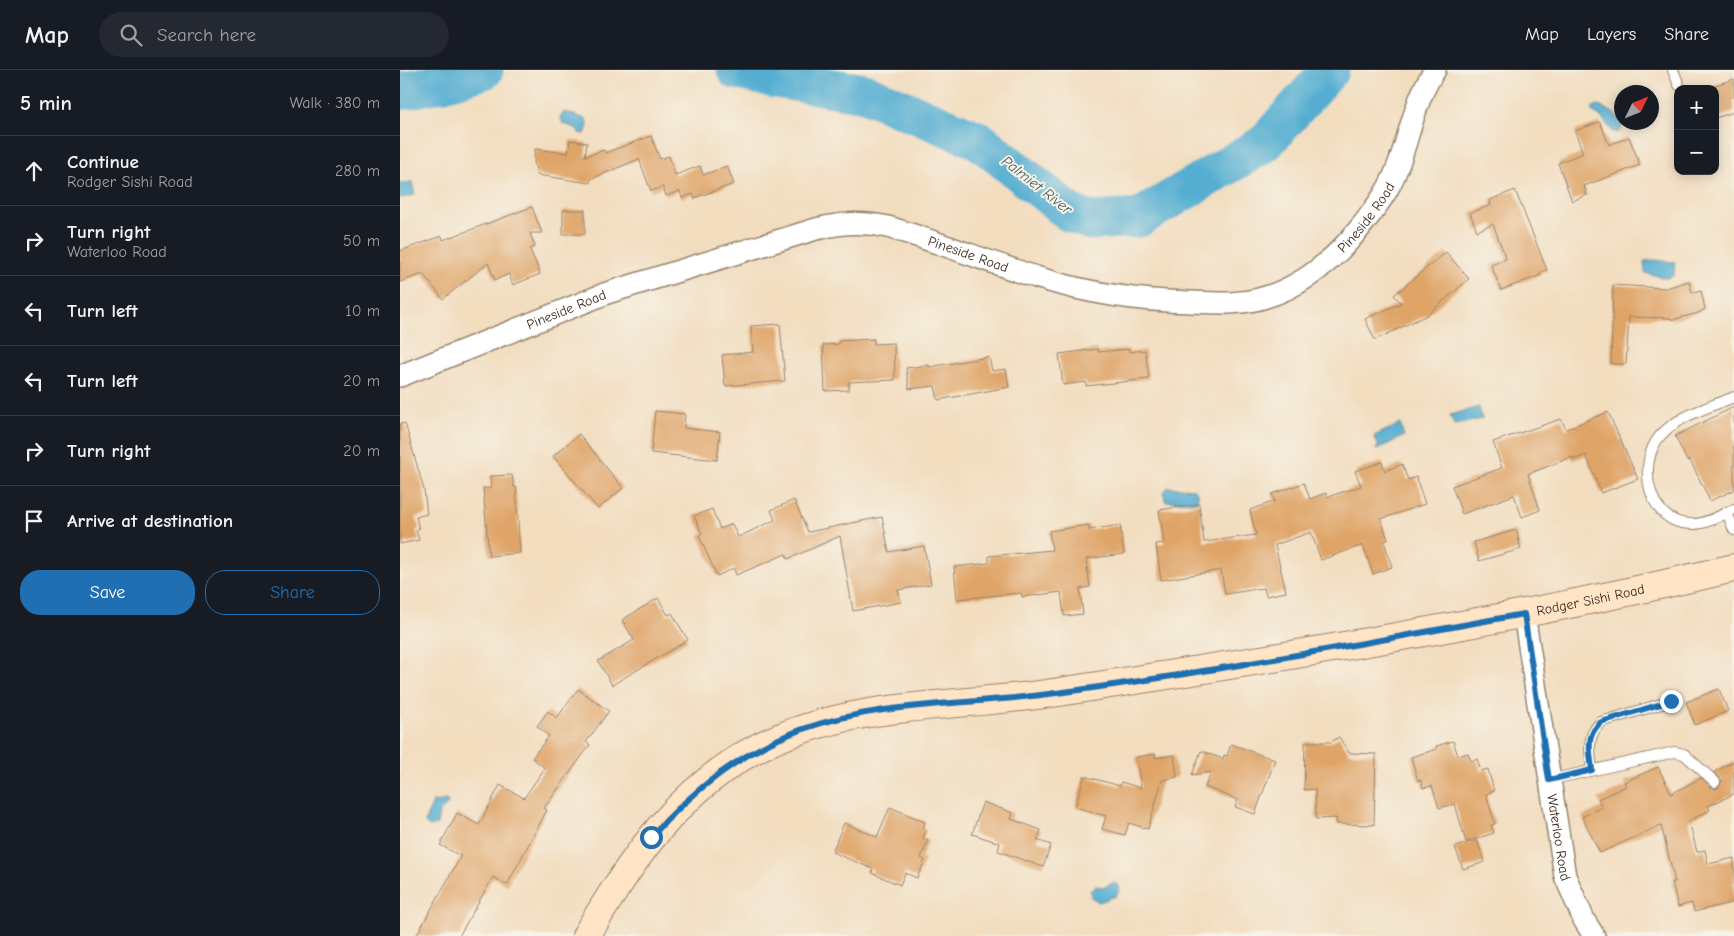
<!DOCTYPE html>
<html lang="en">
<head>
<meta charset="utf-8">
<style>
  body { margin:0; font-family:"Comic Neue",sans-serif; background:#242831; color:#f1f3f6 }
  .controls { position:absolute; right:15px; top:15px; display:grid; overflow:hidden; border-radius:10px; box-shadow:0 2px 12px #0003 }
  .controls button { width:45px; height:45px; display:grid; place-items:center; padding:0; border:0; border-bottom:1px solid #363941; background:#171b24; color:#f1f3f6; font:25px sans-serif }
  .compass { position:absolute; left:1214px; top:15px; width:45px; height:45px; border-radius:50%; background:#171b24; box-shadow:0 2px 12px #0003; rotate:47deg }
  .stop { position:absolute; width:15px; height:15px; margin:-11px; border:4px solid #1f6fb2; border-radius:50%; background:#fff }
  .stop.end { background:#1f6fb2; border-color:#fff; box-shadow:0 1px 5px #0008 }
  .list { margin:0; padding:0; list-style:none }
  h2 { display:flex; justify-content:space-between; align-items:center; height:65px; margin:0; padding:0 20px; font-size:21px }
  h2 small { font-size:16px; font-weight:400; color:#9ea1a6 }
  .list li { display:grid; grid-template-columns:32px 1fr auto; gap:15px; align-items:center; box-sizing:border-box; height:70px; padding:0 20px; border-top:1px solid #363941 }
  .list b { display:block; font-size:19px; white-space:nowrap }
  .list p { margin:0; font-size:16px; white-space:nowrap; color:#9ea1a6 }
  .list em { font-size:16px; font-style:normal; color:#9ea1a6 }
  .actions { display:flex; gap:10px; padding:15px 20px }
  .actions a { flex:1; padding:11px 0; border:1px solid #1f6fb2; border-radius:20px; text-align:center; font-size:18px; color:#1f6fb2 }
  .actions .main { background:#1f6fb2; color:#fff }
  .icon { flex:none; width:28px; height:28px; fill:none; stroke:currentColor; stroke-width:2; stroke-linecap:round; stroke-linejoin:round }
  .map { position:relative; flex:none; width:1334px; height:866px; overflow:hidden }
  header { display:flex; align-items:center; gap:30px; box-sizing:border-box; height:70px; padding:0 25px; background:#171b24; border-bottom:1px solid #363941 }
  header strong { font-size:24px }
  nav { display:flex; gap:28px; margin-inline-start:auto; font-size:18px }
  .search { width:350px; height:45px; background:#242831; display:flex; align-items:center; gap:12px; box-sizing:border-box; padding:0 18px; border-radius:28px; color:#9ea1a6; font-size:19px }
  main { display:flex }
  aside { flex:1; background:#171b24 }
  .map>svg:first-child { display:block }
  .water { fill:#54aed1; stroke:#486c78 }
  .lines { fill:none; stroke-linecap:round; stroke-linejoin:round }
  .river { stroke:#54aed1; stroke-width:39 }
  .building { fill:#dfa467 }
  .service-casing { stroke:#96846e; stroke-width:12 }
  .minor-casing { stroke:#96846e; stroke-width:24 }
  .secondary-casing { stroke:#96846e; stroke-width:30 }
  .service { stroke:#fff; stroke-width:10 }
  .minor { stroke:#fff; stroke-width:21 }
  .secondary { stroke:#ffe4c6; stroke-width:28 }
  .route { stroke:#1f6fb2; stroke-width:6 }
  .labels { text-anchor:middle; stroke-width:4; stroke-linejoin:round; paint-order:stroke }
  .street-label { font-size:14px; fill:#3b2a1e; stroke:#f7f3e8 }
  .water-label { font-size:15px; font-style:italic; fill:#44585d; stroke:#f7f3e8 }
</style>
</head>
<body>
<header>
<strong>Map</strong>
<div class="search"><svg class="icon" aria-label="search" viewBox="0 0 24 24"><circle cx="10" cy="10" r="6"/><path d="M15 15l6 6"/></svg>Search here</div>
<nav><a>Map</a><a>Layers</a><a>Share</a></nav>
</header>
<main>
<aside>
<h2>5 min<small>Walk · 380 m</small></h2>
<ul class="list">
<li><svg class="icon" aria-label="ahead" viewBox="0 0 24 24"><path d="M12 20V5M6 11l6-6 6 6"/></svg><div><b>Continue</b><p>Rodger Sishi Road</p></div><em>280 m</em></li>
<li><svg class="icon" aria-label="right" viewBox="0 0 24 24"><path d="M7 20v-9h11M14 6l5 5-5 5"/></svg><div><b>Turn right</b><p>Waterloo Road</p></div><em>50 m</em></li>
<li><svg class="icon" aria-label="left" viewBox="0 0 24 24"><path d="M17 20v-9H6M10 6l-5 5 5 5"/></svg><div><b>Turn left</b></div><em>10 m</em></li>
<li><svg class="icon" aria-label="left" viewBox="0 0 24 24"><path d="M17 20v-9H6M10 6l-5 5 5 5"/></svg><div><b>Turn left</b></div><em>20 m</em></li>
<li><svg class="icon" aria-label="right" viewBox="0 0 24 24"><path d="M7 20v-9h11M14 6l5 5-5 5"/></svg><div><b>Turn right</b></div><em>20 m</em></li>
<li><svg class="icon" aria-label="arrive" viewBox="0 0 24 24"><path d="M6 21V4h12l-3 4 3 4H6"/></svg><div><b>Arrive at destination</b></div></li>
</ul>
<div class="actions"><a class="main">Save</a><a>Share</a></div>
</aside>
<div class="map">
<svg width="1334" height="866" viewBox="0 0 1334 866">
  <rect width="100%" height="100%" fill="#f7f3e8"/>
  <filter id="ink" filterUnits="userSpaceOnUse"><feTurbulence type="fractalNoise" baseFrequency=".02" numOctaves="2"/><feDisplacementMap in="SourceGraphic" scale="10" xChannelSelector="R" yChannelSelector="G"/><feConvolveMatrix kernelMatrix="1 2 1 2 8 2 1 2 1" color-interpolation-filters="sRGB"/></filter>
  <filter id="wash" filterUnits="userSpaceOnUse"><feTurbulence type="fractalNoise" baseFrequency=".0096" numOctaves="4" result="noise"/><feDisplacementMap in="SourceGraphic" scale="20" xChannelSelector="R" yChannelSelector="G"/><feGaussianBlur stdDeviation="1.12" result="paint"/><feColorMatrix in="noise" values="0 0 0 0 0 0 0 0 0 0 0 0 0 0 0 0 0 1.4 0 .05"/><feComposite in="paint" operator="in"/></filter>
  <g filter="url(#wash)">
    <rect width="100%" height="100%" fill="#f2ddbf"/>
    <!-- water -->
    <g class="water">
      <path d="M1199,36C1209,40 1220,45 1223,56L1219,62H1213L1200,46L1192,41L1193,37Z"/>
      <path d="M165,42L186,49L188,56L185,64L179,63L176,58L163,54L160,46Z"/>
      <path d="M12,111L15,125L0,128V112L4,114Z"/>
      <path d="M1255,190L1275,192L1274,205L1267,208L1245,203L1244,191Z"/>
      <path d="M1079,337L1082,349L1054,355L1050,345Z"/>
      <path d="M1000,354L1004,366L976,380L978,375L974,366Z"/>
      <path d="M768,417L795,419L798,425L797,432L765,431L764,421Z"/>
      <path d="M46,730L49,733L39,742L37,755L29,757L25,753C25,747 31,739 33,732Z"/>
      <path d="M713,813L718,815L719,820L716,826L699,832L691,827L690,821L696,816L704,817Z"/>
    </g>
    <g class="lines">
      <!-- river -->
      <g class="river">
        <path d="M336,0L375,9L465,23L580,71L670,143L690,151L739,148L864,74L930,0"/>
        <path d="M0,21L40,13L84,0"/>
      </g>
    </g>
    <g id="blocks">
      <!-- building -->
      <g class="building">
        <path d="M1334,9V42L1315,48V15Z"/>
        <path d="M1200,52L1209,75L1229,67L1240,95L1184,116L1187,125L1172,131L1158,93L1183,83L1175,61Z"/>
        <path d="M251,66L260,89L269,86L275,105L300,96L303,105L327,96L334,114L294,128L293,124L282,128L280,121L266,126L263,117L251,121L239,89L191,109L190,113L137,105L134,92L135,79L168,83L170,70L187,73L185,86L204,80L205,83Z"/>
        <path d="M1115,120L1147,200L1140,203L1141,205L1101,220L1091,195L1106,189L1093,154L1077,161L1070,143L1091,135L1090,130Z"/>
        <path d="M132,137L142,163H130L135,177L130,179L140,204L113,215L109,204L95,210L88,193L43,229L23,204L0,212V181L42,166L43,170Z"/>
        <rect x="163" y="140" width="22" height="24"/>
        <path d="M1046,182L1069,209L1027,245L975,270L965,249L1001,233L994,225Z"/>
        <path d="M1289,211L1292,223L1301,221L1305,239L1298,243L1272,250L1271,248L1229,247L1226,294H1211L1213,215L1266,218Z"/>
        <path d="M380,254L385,311L325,316L322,285L353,282L351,256Z"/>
        <path d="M474,269V274L494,273L495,310L449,312V320L425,321L423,275L439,274V271Z"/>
        <path d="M698,279V282L729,279V282L745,280L749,309L686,316V312L663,315L659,284Z"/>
        <path d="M589,287L592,301L606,299L609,317L538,330L535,316L509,319L506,298L529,295V297Z"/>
        <path d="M1334,337V420L1310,431L1290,390L1287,391L1275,366Z"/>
        <path d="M255,341L285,344L284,358L320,362L317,390L251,383Z"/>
        <path d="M1208,342L1238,409L1201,423L1186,385L1173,390L1172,387L1128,404L1140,440L1122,447L1114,425L1062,444L1052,416L1102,398L1093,372L1161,349L1166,359Z"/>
        <path d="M5,353L24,420L27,444L16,447L19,459L16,460L19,470L0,474V354Z"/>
        <path d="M179,364L223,418L198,439L153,386Z"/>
        <path d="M982,392L985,401L1002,394L1008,410L1016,407L1025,434L981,449L988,470L984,471L992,497L973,504L963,475L921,490L911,462L875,475L886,522L866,526L864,518L825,524L821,500L761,510L756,474L764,473L759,440L799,434L804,472L856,465L850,440L875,431L872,424L904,413L910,429L926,423L927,427L961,416L955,401Z"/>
        <path d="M112,405L114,417H116L120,483L89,486L83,418H91L90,406Z"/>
        <path d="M394,430L408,462L482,447L489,482L524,476L531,514L498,520L501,532L453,541L440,466L388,489L386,484L336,505L334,498L317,506L299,466L302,463L294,446L312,439L320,459L332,454L338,467L375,450L371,440Z"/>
        <path d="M689,455V460L720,455L724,484L686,489L690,517L680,519L683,544L664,546L661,522L622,527L621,523L557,529L554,497L589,493V486L652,480L649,461Z"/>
        <path d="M1116,460L1121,479L1079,491L1074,472Z"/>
        <path d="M258,528L268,545L272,543L288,570L212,615L198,591L234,570L222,550Z"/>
        <path d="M178,619L209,641L186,672L190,675L144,738L147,740L107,815L93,807L59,866H16L61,786L40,775L57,743L79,755L100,715L124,728L145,698L132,688L149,666L137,656L148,641L157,648Z"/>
        <path d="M1319,619L1328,641L1295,655L1286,632Z"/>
        <path d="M939,667L949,683L976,684L974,755L937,754L936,748L916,749L915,719L904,720L905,672H931Z"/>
        <path d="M1053,671L1058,686L1068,683L1071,691L1077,689L1081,701L1088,699L1094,721L1086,724L1095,754L1091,755L1094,763L1066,772L1055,734L1039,738L1032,716L1023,718L1021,710L1018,711L1011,687L1037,679L1036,676Z"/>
        <path d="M831,674L875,690L855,744L835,737L838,730L805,717L811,702L792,705L801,681L823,689L824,685L827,686Z"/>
        <path d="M755,684L756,688L774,685L777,707L762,710L748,759L729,753L725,765L702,759L706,746L675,737L684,706L720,716L721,712L741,718L736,687Z"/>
        <path d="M1334,691V724L1308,736L1310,740L1289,751L1297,782L1305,780L1308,794L1334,788V832L1294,842L1292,833L1278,837L1272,812H1275L1261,755L1200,783L1182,747L1202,737L1198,729L1226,716L1224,712L1258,697L1271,724L1301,708L1311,717L1317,719L1320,716L1322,710L1314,702Z"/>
        <path d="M583,732L613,743L611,749L641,760L637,770L651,775L643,797L598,781L600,773L572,764Z"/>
        <path d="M490,737L525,752L523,759L526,761L523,768L528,771L521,788L525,790L517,808L505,803L500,815L472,803L473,799L432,782L444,753L477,767Z"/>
        <path d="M1077,770L1085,792L1063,799L1055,777Z"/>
      </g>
    </g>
  </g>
  <g filter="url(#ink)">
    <use href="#blocks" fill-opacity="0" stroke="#96846e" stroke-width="1"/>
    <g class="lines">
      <defs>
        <g id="service">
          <path d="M1273,0L1279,15"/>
          <path d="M1334,327C1310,337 1277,346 1260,366C1236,394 1248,454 1291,454C1304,455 1322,445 1334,439"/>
          <path d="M1327,442L1334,460"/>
          <path d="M1192,700C1190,681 1186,666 1201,652L1271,631"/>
          <path d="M1149,710L1275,682L1284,684L1315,712"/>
        </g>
        <g id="minor">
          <path id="s1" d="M0,306L207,223L416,159C442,153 462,151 488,157C539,172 588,192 639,208C687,223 740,231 791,232C816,233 842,235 866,227C915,212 954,170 982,128C1008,90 1008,39 1035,0"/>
          <path id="s2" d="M1124,544L1165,806L1184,850L1194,866"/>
        </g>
        <g id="secondary">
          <path id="s3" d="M186,866C232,788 280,717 363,675C456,630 560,638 659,622C885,587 1111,551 1334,498"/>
        </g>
      </defs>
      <!-- service casing -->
      <use href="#service" class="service-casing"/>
      <!-- minor casing -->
      <use href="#minor" class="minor-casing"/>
      <!-- secondary casing -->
      <use href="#secondary" class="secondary-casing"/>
      <!-- service -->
      <use href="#service" class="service"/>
      <!-- minor -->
      <use href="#minor" class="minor"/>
      <!-- secondary -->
      <use href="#secondary" class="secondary"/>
    </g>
  </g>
  <g class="lines" filter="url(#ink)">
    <!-- route -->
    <path class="route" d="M251,767C294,719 342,681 403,659C480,632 562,635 641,625C803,604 963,573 1124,544L1149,710L1192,700C1190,681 1185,666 1201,652L1271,631"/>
  </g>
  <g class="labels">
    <!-- street labels -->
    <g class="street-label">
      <text dy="5" stroke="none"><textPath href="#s1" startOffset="1034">Pineside Road</textPath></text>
      <text dy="5" stroke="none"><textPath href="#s1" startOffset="599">Pineside Road</textPath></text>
      <text dy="5" stroke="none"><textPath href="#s1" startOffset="179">Pineside Road</textPath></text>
      <text dy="5" stroke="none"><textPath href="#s3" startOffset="1106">Rodger Sishi Road</textPath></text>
      <text dy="5" stroke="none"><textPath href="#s2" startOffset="226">Waterloo Road</textPath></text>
    </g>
    <!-- water labels -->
    <g class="water-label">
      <text transform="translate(637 115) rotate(38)" y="5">Palmiet River</text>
    </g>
  </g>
</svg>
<div class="controls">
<button>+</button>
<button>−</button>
</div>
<svg class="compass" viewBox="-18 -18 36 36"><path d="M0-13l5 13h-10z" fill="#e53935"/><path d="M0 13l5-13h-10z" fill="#9ea1a6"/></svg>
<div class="stop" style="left:251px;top:767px"></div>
<div class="stop end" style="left:1271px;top:631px"></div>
</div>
</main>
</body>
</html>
